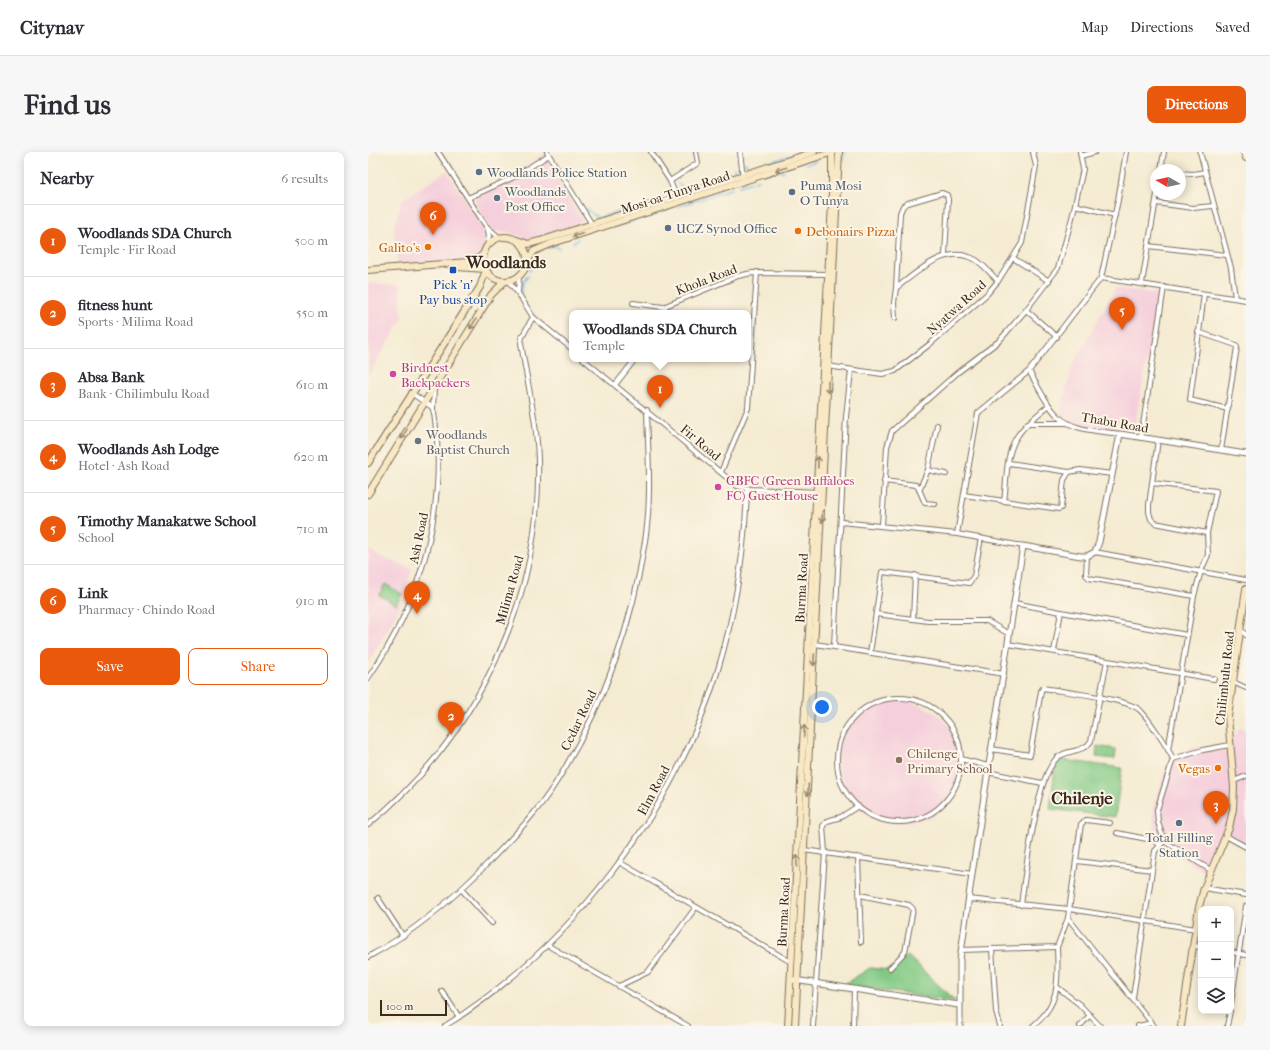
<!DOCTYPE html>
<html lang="en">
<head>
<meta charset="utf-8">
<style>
  body { margin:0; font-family:"IM FELL French Canon",serif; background:#f7f7f7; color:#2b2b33 }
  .controls { position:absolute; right:12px; bottom:12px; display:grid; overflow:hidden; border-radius:8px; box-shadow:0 2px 10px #0003 }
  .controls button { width:36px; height:36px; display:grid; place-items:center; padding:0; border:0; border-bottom:1px solid #e1e1e2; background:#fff; color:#2b2b33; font:20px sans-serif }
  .compass { position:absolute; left:782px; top:12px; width:36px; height:36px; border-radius:50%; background:#fff; box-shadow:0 2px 10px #0003; rotate:279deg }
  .scale { position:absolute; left:12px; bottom:10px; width:67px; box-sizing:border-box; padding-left:4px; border:2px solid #3b2a1e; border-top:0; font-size:11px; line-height:14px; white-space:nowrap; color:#3b2a1e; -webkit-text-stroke:3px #fcf5e5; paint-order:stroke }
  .you { position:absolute; left:454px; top:555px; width:14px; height:14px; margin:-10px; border:3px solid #fff; border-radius:50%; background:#1a73e8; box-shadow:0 0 0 6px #1a73e833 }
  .badge { display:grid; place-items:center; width:26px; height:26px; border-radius:50%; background:#ea580c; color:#fff; font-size:13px; font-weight:700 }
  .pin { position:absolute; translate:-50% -33px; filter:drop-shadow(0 1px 2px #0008) }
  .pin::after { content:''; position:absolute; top:21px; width:14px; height:12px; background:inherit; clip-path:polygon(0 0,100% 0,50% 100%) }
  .popup { position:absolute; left:201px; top:158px; width:182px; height:52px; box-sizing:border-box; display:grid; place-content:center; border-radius:8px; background:#fff; filter:drop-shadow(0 1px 3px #0005); font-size:13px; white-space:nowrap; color:#7c7c81 }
  .popup b { font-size:15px; color:#2b2b33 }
  .popup::after { content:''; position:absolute; left:50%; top:100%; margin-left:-8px; border:8px solid transparent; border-top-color:#fff }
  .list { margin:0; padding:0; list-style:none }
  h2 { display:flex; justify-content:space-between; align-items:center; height:52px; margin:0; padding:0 16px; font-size:17px }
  h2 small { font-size:13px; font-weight:400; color:#7c7c81 }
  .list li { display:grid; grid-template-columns:26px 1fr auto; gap:12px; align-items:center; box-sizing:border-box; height:72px; padding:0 16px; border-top:1px solid #e1e1e2 }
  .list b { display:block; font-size:15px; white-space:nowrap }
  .list p { margin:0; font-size:13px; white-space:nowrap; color:#7c7c81 }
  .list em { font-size:13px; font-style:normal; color:#7c7c81 }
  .actions { display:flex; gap:8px; padding:12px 16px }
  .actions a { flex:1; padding:9px 0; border:1px solid #ea580c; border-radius:8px; text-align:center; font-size:14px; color:#ea580c }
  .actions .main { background:#ea580c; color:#fff }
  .icon { flex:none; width:22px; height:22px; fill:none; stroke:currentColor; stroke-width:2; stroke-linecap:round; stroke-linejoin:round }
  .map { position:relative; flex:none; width:878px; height:874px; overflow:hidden; border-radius:8px }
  header { display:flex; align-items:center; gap:24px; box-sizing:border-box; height:56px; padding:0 20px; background:#fff; border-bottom:1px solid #e1e1e2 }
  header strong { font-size:19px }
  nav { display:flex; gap:22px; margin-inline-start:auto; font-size:14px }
  .intro { display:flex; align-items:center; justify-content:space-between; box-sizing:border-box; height:96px; padding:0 24px }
  h1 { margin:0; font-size:28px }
  .button { padding:10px 18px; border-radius:8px; background:#ea580c; color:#fff; font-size:14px; font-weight:700 }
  main { display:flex; gap:24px; padding:0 24px }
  aside { flex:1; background:#fff; border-radius:8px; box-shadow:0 2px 10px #0003 }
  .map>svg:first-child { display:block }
  .built { fill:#f5cfdb }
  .park { fill:#81c984; stroke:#5e7a51 }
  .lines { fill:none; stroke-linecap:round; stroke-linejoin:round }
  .stream { stroke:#76b6ea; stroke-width:1.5 }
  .minor-casing { stroke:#7c6e5d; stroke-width:6 }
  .tertiary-casing { stroke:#7c6e5d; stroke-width:7 }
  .secondary-casing { stroke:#7c6e5d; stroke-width:8 }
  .minor { stroke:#fff; stroke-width:4 }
  .tertiary { stroke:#fff; stroke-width:5 }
  .secondary { stroke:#f8e8c3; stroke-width:6 }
  .oneway { stroke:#9a8970 }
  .service-dot { fill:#5c6f8a; stroke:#fcf5e5; stroke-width:1.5 }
  .food-dot { fill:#e8710a; stroke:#fcf5e5; stroke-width:1.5 }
  .transit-dot { fill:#1a4fb4; stroke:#fcf5e5; stroke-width:1.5 }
  .hotel-dot { fill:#d1479c; stroke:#fcf5e5; stroke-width:1.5 }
  .worship-dot { fill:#6b7280; stroke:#fcf5e5; stroke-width:1.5 }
  .education-dot { fill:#8d6e63; stroke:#fcf5e5; stroke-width:1.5 }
  .labels { text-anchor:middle; stroke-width:4; stroke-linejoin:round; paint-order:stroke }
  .service-label { font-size:13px; fill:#4e5e75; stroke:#fcf5e5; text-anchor:start }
  .street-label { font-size:13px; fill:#3b2a1e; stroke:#fcf5e5 }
  .food-label { font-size:13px; fill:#c56008; stroke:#fcf5e5; text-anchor:end }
  .transit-label { font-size:13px; fill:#164399; stroke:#fcf5e5 }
  .hotel-label { font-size:13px; fill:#b23c85; stroke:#fcf5e5; text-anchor:start }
  .worship-label { font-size:13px; fill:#5b616d; stroke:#fcf5e5; text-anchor:start }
  .education-label { font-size:13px; fill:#785e54; stroke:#fcf5e5; text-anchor:start }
  .district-label { font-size:17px; font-weight:bold; fill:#3b2a1e; stroke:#fcf5e5 }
</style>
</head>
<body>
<header>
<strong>Citynav</strong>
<nav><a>Map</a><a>Directions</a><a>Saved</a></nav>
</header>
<div class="intro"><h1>Find us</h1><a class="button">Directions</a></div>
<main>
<aside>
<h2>Nearby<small>6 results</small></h2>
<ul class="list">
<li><span class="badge">1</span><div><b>Woodlands SDA Church</b><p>Temple · Fir Road</p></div><em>500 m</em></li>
<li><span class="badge">2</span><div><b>fitness hunt</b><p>Sports · Milima Road</p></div><em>550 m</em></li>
<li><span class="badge">3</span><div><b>Absa Bank</b><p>Bank · Chilimbulu Road</p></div><em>610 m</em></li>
<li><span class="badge">4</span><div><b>Woodlands Ash Lodge</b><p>Hotel · Ash Road</p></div><em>620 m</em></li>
<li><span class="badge">5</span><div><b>Timothy Manakatwe School</b><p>School</p></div><em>710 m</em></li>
<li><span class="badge">6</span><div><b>Link</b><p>Pharmacy · Chindo Road</p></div><em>910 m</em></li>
</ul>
<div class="actions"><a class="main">Save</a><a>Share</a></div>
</aside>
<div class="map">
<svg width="878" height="874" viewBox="0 0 878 874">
  <rect width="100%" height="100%" fill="#fcf5e5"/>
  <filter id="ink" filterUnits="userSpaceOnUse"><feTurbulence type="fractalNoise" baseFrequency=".025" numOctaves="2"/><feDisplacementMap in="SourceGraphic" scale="8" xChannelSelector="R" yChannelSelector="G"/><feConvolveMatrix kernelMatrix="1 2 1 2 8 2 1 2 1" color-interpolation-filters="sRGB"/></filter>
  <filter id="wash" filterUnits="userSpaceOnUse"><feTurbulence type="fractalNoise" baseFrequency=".012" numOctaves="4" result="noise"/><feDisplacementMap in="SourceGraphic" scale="16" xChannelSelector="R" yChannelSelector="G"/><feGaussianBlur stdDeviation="0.9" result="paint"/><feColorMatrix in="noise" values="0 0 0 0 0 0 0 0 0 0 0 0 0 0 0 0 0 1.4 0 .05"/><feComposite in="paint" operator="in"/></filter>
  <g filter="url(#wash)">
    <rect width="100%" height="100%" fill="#f4ebd2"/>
    <!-- built -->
    <g class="built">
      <path d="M175,3L215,69L186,81L159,86L139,80L126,79L121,75L106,48Z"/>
      <path d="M79,19L116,77V94L113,101L104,110L30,116L26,75L34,48Z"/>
      <path d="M0,131L32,133L34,167L0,223Z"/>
      <path d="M748,136L791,142L765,283L710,274L692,263L704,214Z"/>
      <path d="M0,398L13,405L44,417L32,455L0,511Z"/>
      <path d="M535,549L553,553L572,564L588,582L591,593L593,613L589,631L579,650L563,665L538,670H520L503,665L488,655L478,642L473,629L469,611L472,590L491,559L511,550Z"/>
      <path d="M873,574L878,580V694L863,682L848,696L837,720L798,696L785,675L786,654L802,605L826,595L857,600Z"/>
    </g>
    <!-- park -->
    <g class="park">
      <path d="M17,432L34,442L28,453L11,443Z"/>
      <path d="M729,594L748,597L747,607L728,605Z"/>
      <path d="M688,607L754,616L747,665L682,657Z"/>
      <path d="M540,804L587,849L475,833L502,816L521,818Z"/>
    </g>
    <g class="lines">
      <!-- stream -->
      <g class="stream">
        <path d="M474,9L477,0"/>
        <path d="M377,11L382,16L435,0"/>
        <path d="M438,12L448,9"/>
        <path d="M413,20L416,19"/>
        <path d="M310,32L319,38L364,23L367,19L366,16"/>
        <path d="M371,34L390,28"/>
        <path d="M294,46L300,42V38"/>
        <path d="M309,55L365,36"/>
        <path d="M218,57L230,66L265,56"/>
        <path d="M289,61L304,56"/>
        <path d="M271,67L288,62"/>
        <path d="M243,76L266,69"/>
        <path d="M205,91L210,87"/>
        <path d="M180,96L186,94L191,96"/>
        <path d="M162,119L165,108L170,101"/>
        <path d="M153,141L155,130L160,124"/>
      </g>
    </g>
  </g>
  <g filter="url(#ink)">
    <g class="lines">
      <defs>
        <g id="minor">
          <path d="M70,0L118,74L132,86"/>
          <path d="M179,0L225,74"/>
          <path d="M283,0L302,29L309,47"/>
          <path d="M372,0L375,25"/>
          <path d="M832,0L863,116L867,146"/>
          <path d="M713,4L727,0"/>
          <path d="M793,18L796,0"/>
          <path d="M812,21L825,22L837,20"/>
          <path d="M302,29L330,11L328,0"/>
          <path d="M100,46L144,26L181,3"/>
          <path d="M788,51L825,56L845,54"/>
          <path d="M707,53L747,63"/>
          <path d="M119,75L121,83L119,95"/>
          <path d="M780,94L858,103"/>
          <path d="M645,106L681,129"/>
          <path d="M733,126L878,148"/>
          <path d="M140,129L150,141L165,165L204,197"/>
          <path d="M774,131L789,42"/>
          <path d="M528,136L532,61L535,54L540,51L574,41L579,43L580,48L577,103"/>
          <path d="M150,140L151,125"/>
          <path d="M836,142L822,248L860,257"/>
          <path d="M265,151L295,155L302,161"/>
          <path d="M295,155L370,124L384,121L459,122"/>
          <path d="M658,158L689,185"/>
          <path d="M527,166L526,151L528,136C551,119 578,91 608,108C616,113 623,122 630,129"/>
          <path d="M830,180L868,193L869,195L853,298"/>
          <path d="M215,207L369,334L383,337L451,340"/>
          <path d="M459,214L514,222L527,219L562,192L619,142L630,129L654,91L668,14L665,0"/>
          <path d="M247,233L265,210"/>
          <path d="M65,256L66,237"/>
          <path d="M660,271H700"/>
          <path d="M752,282C731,279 705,279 690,264C678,253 670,234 661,219L733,126L750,48L758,0"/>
          <path d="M773,286L796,135"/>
          <path d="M790,288L781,353V360L783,367L787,371L839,381L840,403L833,419L826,444L800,598"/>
          <path d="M641,311L701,320"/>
          <path d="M560,318L578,322"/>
          <path d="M353,320L380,256L389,120"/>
          <path d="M516,329L548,333L550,335L557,351L567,352"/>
          <path d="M784,331L848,339L839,381"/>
          <path d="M551,338L560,318L569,273"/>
          <path d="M596,343L691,357L693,356L696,328L701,320L712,318L744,322"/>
          <path d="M636,350C639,329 637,301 650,283C658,271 671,262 681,253"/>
          <path d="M473,370L589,382L655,394"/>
          <path d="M514,373L519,295L524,279L589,221L631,189L658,158L690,116L704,66L715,17L712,0"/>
          <path d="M589,382L610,261L661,219"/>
          <path d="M727,400L878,428"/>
          <path d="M719,404L718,423L721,426L826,444"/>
          <path d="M646,451L693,460L686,499"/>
          <path d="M693,460L819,483"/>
          <path d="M508,462L560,469H619L641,482"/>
          <path d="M545,467L547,423"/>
          <path d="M872,477L878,483"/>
          <path d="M447,492L636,522"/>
          <path d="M640,492L846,527"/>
          <path d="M466,494L478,265L483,218"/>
          <path d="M502,501L514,420L601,431L606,424L613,386"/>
          <path d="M0,526C54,449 80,354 66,261L64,255L43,241"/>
          <path d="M865,530L878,536"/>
          <circle cx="531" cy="608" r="62"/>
          <path d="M623,597L662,603L673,539L675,536C697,540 752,546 769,556C777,560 801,598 805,607L789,658L790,670L796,689L844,719"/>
          <path d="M593,607L620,614"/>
          <path d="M805,607L835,598L862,593"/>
          <path d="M619,620L674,631"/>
          <path d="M866,629L878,624"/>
          <path d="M742,671L718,668L713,672L700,766L786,874"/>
          <path d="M0,673C108,585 174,448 170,308C169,268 159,230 153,191L154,185L165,165"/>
          <path d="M749,681L784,688L791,692"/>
          <path d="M858,684L878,695"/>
          <path d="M436,698L604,722"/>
          <path d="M490,705L493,790"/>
          <path d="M709,709L784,718"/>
          <path d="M251,710L423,810"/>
          <path d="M836,736L878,743"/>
          <path d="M94,738L124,771"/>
          <path d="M492,743L541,753L545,757L537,800L522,816"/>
          <path d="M10,746L35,784"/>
          <path d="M600,747L701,757L828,777"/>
          <path d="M653,753C657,720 662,688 669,656C673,639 676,623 687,608C695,597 715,602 723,589L739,509"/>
          <path d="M179,793L320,874"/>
          <path d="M826,794L833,795"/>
          <path d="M624,797L628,859L632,874"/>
          <path d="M593,798L689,795L700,766"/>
          <path d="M863,800L878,803"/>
          <path d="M0,805C44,781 83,749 118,713C143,687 170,660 189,629C235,556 264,474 277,389C284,346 280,301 279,258"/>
          <path d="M251,834L280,820L328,755"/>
          <path d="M689,835L711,852L732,874"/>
          <path d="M74,839L91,865"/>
          <path d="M765,845L787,699L796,689"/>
          <path d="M863,851L878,754"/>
          <path d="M77,874C202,795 305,662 349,521C367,462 377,399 379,337"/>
          <path d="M445,874L457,701L455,674L459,669L473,665L490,654"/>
          <path d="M485,874L486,837"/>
          <path d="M665,874C693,851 690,828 689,795"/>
          <path d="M712,874L722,863"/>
          <path d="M770,874L784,871"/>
          <path d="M859,874L862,859"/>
        </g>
        <g id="tertiary">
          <path d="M426,828L591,853"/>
          <path d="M592,874V808L604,722L655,394L713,404H719L727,400L731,390L752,282L878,302"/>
        </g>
        <g id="secondary">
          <path d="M876,0L878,6"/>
          <circle cx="137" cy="107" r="22"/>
          <path d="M149,88L160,92L172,89L446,0"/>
          <path d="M160,108L166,99L185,91L465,0"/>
          <path d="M89,115L117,117"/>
          <path d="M0,118L99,110L111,106L116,101"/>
          <path d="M0,311L112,135L118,118"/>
          <path d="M0,342L123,143L136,130"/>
          <path d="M420,874L464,51V0"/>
          <path d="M427,874L471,0"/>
          <path d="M813,874L831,755L836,736L861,676L865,657L866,635L860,565L878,437"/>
        </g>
      </defs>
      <!-- minor casing -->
      <use href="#minor" class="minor-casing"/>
      <!-- tertiary casing -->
      <use href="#tertiary" class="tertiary-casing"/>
      <!-- secondary casing -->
      <use href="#secondary" class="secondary-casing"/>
      <!-- minor -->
      <use href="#minor" class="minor"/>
      <!-- tertiary -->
      <use href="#tertiary" class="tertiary"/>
      <!-- secondary -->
      <use href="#secondary" class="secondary"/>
    </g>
    <!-- one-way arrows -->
    <defs><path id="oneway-shaft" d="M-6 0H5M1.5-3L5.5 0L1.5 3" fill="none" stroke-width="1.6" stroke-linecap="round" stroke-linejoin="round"/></defs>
    <g class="oneway">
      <use href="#oneway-shaft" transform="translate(413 17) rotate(163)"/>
      <use href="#oneway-shaft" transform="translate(210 83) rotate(162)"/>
      <use href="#oneway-shaft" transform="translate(105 172) rotate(122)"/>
      <use href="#oneway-shaft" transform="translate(460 235) rotate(92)"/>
      <use href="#oneway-shaft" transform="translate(36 282) rotate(122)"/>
      <use href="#oneway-shaft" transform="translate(450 310) rotate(-88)"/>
      <use href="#oneway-shaft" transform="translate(454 365) rotate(93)"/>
      <use href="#oneway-shaft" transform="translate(446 508) rotate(93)"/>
      <use href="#oneway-shaft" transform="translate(436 579) rotate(-87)"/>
      <use href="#oneway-shaft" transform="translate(440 638) rotate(93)"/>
      <use href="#oneway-shaft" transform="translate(429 709) rotate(-87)"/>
    </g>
  </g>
  <!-- markers -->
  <g class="service-dot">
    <circle cx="111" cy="20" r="4"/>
    <circle cx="424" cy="40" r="4"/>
    <circle cx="129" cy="46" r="4"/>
    <circle cx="300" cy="76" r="4"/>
    <circle cx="811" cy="671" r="4"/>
  </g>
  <g class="food-dot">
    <circle cx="430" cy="79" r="4"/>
    <circle cx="60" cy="95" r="4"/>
    <circle cx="850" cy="616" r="4"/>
  </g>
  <rect class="transit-dot" x="81" y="114" width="8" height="8" rx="2"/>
  <g class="hotel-dot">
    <circle cx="25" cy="222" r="4"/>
    <circle cx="350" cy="335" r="4"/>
  </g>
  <circle class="worship-dot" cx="50" cy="289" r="4"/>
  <circle class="education-dot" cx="531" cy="608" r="4"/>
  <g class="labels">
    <!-- service labels -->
    <g class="service-label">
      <text x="119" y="25">Woodlands Police Station</text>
      <text x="432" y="38">Puma Mosi<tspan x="432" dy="15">O Tunya</tspan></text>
      <text x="137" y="44">Woodlands<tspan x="137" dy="15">Post Office</tspan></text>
      <text x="308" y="81">UCZ Synod Office</text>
      <text x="811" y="690" text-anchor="middle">Total Filling<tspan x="811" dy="15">Station</tspan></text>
    </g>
    <!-- street labels -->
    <g class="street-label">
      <text transform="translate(307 40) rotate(-18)" y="5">Mosi-oa-Tunya Road</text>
      <text transform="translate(338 127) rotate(-21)" y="5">Khola Road</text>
      <text transform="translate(588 155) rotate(-42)" y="5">Nyatwa Road</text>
      <text transform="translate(747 270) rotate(10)" y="5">Thabu Road</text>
      <text transform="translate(333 290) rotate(40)" y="5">Fir Road</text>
      <text transform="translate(50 386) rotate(-78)" y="5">Ash Road</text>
      <text transform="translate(433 436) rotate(-87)" y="5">Burma Road</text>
      <text transform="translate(141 438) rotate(-74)" y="5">Milima Road</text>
      <text transform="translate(856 526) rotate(-84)" y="5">Chilimbulu Road</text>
      <text transform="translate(210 568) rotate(-64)" y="5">Cedar Road</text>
      <text transform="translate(285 638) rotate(-62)" y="5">Elm Road</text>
      <text transform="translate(415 760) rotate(-87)" y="5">Burma Road</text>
    </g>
    <!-- food labels -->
    <g class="food-label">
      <text x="438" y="84" text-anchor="start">Debonairs Pizza</text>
      <text x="52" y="100">Galito's</text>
      <text x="842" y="621">Vegas</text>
    </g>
    <!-- transit labels -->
    <g class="transit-label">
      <text x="85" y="137">Pick 'n'<tspan x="85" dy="15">Pay bus stop</tspan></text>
    </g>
    <!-- hotel labels -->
    <g class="hotel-label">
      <text x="33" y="220">Birdnest<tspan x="33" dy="15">Backpackers</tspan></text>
      <text x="358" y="333">GBFC (Green Buffaloes<tspan x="358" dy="15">FC) Guest House</tspan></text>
    </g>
    <!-- worship labels -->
    <g class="worship-label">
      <text x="58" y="287">Woodlands<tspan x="58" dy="15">Baptist Church</tspan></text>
    </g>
    <!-- education labels -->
    <g class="education-label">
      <text x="539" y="606">Chilenge<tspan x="539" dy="15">Primary School</tspan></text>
    </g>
    <!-- district labels -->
    <g class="district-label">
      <text x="138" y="116">Woodlands</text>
      <text x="714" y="652">Chilenje</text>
    </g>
  </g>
</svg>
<div class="controls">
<button>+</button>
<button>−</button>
<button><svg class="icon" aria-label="layers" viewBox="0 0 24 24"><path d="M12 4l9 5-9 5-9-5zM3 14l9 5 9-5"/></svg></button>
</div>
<svg class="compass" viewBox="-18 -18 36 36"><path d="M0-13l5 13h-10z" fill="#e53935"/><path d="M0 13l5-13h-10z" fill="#7c7c81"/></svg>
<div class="scale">100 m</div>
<div class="you"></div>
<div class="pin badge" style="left:292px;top:256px">1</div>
<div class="popup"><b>Woodlands SDA Church</b>Temple</div>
<div class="pin badge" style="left:83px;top:583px">2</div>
<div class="pin badge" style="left:848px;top:672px">3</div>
<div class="pin badge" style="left:49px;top:462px">4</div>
<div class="pin badge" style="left:754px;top:178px">5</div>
<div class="pin badge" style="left:65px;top:83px">6</div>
</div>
</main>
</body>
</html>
